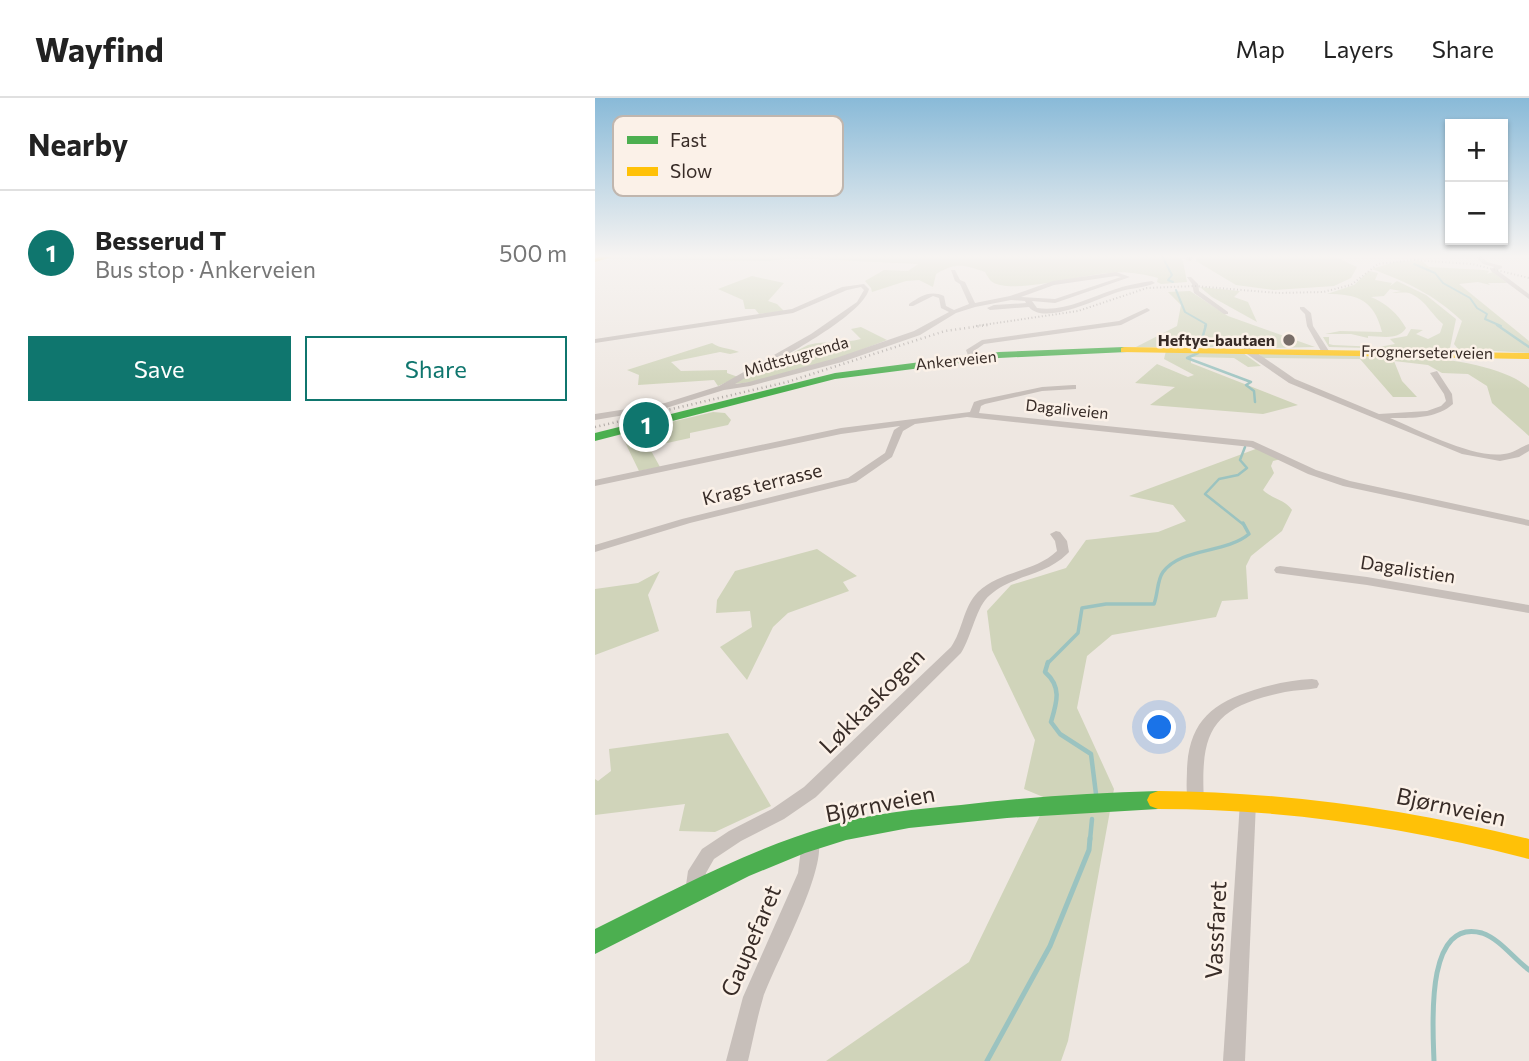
<!DOCTYPE html>
<html lang="en">
<head>
<meta charset="utf-8">
<style>
  body { margin:0; font-family:Commissioner,sans-serif; background:#f6f6f6; color:#222 }
  .controls { position:absolute; right:21px; top:21px; display:grid; overflow:hidden; border-radius:0px; box-shadow:0 2px 5px #0004 }
  .controls button { width:63px; height:63px; display:grid; place-items:center; padding:0; border:0; border-bottom:2px solid #e0e0e0; background:#fff; color:#222; font:35px sans-serif }
  .you { position:absolute; left:565px; top:630px; width:24px; height:24px; margin:-18px; border:5px solid #fff; border-radius:50%; background:#1a73e8; box-shadow:0 0 0 10px #1a73e833 }
  .badge { display:grid; place-items:center; width:46px; height:46px; border-radius:50%; background:#0f766e; color:#fff; font-size:23px; font-weight:700 }
  .pin { position:absolute; translate:-50% -50%; border:4px solid #fff; box-shadow:0 2px 7px #0006 }
  .list { margin:0; padding:0; list-style:none }
  h2 { display:flex; justify-content:space-between; align-items:center; height:91px; margin:0; padding:0 28px; font-size:30px }
  h2 small { font-size:23px; font-weight:400; color:#767676 }
  .list li { display:grid; grid-template-columns:46px 1fr auto; gap:21px; align-items:center; box-sizing:border-box; height:126px; padding:0 28px; border-top:2px solid #e0e0e0 }
  .list b { display:block; font-size:26px; white-space:nowrap }
  .list p { margin:0; font-size:23px; white-space:nowrap; color:#767676 }
  .list em { font-size:23px; font-style:normal; color:#767676 }
  .actions { display:flex; gap:14px; padding:21px 28px }
  .actions a { flex:1; padding:16px 0; border:2px solid #0f766e; border-radius:0px; text-align:center; font-size:24px; color:#0f766e }
  .actions .main { background:#0f766e; color:#fff }
  .map { position:relative; flex:none; width:934px; height:963px; overflow:hidden }
  header { display:flex; align-items:center; gap:42px; box-sizing:border-box; height:98px; padding:0 35px; background:#fff; border-bottom:2px solid #e0e0e0 }
  header strong { font-size:33px }
  nav { display:flex; gap:38px; margin-inline-start:auto; font-size:24px }
  main { display:flex }
  aside { flex:1; background:#fff }
  .map>svg:first-child { display:block }
  .green { fill:#d0d4ba }
  .lines { fill:none; stroke-linecap:round; stroke-linejoin:round }
  .stream-far4 { stroke:#9bc3c0; stroke-width:2 }
  .stream-far3 { stroke:#9bc3c0; stroke-width:2.5 }
  .stream-far2 { stroke:#9bc3c0; stroke-width:3.5 }
  .stream-far1 { stroke:#9bc3c0; stroke-width:4.5 }
  .stream { stroke:#9bc3c0; stroke-width:5 }
  .street { fill:#c7bfba; fill-rule:evenodd }
  .fast { fill:#4caf50; fill-rule:evenodd }
  .slow { fill:#ffc107; fill-rule:evenodd }
  .rail-far1 { stroke:#aea8a4; stroke-width:2; stroke-dasharray:1 2.5; stroke-linecap:butt }
  .rail { stroke:#aea8a4; stroke-width:2.5; stroke-dasharray:1 3.5; stroke-linecap:butt }
  .poi-dot { fill:#786d68; stroke:#fbf1e8; stroke-width:2.5 }
  .labels { text-anchor:middle; stroke-width:5; stroke-linejoin:round; paint-order:stroke }
  .far-poi-label { font-size:16px; font-weight:bold; fill:#382c27; stroke:#fbf1e8; text-anchor:end }
  .far-street-label { font-size:16px; fill:#382c27; stroke:#fbf1e8 }
  .street-label { font-size:19px; fill:#382c27; stroke:#fbf1e8 }
  .near-street-label { font-size:23px; fill:#382c27; stroke:#fbf1e8 }
  .key { fill:#fbf1e8; stroke:#c0b6ae; stroke-width:2 }
  .key-label { font-size:19px; fill:#382c27 }
</style>
</head>
<body>
<header>
<strong>Wayfind</strong>
<nav><a>Map</a><a>Layers</a><a>Share</a></nav>
</header>
<main>
<aside>
<h2>Nearby<small></small></h2>
<ul class="list">
<li><span class="badge">1</span><div><b>Besserud T</b><p>Bus stop · Ankerveien</p></div><em>500 m</em></li>
</ul>
<div class="actions"><a class="main">Save</a><a>Share</a></div>
</aside>
<div class="map">
<svg width="934" height="963" viewBox="0 0 934 963">
  <rect width="100%" height="100%" fill="#eee7e1"/>
  <!-- green -->
  <g class="green">
    <path d="M21,158H582L588,163L592,184L566,186L562,184L563,180C548,176 530,173 514,175C491,176 413,198 396,183C395,182 391,176 390,174C368,167 362,164 341,176L338,189L324,182L311,183L277,194L276,190L270,183L289,172L313,173L323,166L198,160L175,163L11,161Z"/>
    <path d="M601,158H739L762,169L756,180L739,188L679,192L641,187L601,163Z"/>
    <path d="M820,162L827,163L834,169L889,172L894,173L892,176L898,174L912,185H893L895,187L883,184L864,186L934,243V255L863,251L859,246L867,223C838,196 814,185 777,171L799,164Z"/>
    <path d="M774,173L783,175L780,182L797,185L795,188L802,183L831,197L861,221L855,250L848,252L734,249L728,239H734V246L738,247L784,249L800,246L795,241L812,238L816,231L828,232L821,236L833,241L845,235L848,226C836,216 830,201 814,195C809,194 802,195 797,195L806,193L795,191L789,198L776,199C791,205 803,216 811,230C803,243 786,238 773,238V240L756,236H730L745,233L787,234C779,202 763,196 732,196L759,187Z"/>
    <path d="M157,178L189,185L173,203L182,206L189,213L164,216L160,211H150L148,202L123,191Z"/>
    <path d="M605,189L645,193L639,199L653,204L662,224L617,199Z"/>
    <path d="M595,193L633,218L720,249L677,250C667,237 636,240 620,239V249H541L582,228L586,207L573,194Z"/>
    <path d="M266,229L292,242C245,260 188,283 137,286L213,247C231,242 248,246 266,241L256,231Z"/>
    <path d="M117,245C126,251 135,250 144,254L135,256L125,254L76,264L86,273L132,272V275L143,279L123,288L119,282L43,287L44,277L32,272Z"/>
    <path d="M571,253L648,255L666,268L653,269L639,260L596,259V265L703,307L668,316L555,307L580,289L540,285L562,266L593,279L599,277L569,261Z"/>
    <path d="M663,254C725,255 888,249 934,290V338L897,305L892,288L873,276L847,275L833,267L799,263L807,283L822,299H798L765,261L668,260Z"/>
    <path d="M118,314L130,315L136,322L133,327L95,335V340L54,349L65,369L44,373L26,336Z"/>
    <path d="M666,349L686,361L678,363L676,368L679,375L668,392C677,401 691,402 697,412L687,433L656,458L651,468L653,501L627,503L621,519L517,537L492,558L482,610L519,691L473,943L466,963H231L374,864L453,701L429,691L440,642L397,552L392,513L416,487L471,470L491,442L563,434L591,423L578,407L534,398Z"/>
    <path d="M222,451L262,478L248,484L254,493L193,515L178,529L152,582L125,549L157,529L155,513L121,515L122,502L140,473Z"/>
    <path d="M65,473L53,497L64,533L0,557V491L43,485Z"/>
    <path d="M133,635L176,708L120,734L84,733L90,706L0,717V681L3,683L16,673L14,651Z"/>
  </g>
  <g class="lines">
    <!-- stream-far4 -->
    <g class="stream-far4">
      <path d="M567,158L577,177L573,182L578,184"/>
      <path d="M819,166L840,175L848,185L875,200L882,210L892,216L890,221L906,228"/>
      <path d="M581,192L590,214L611,226L610,228"/>
    </g>
    <!-- stream-far3 -->
    <g class="stream-far3">
      <path d="M902,227L934,249"/>
      <path d="M605,248L611,227"/>
      <path d="M603,255L592,260L656,284L651,287L659,293L660,304"/>
      <path d="M649,427L610,396L624,381L643,377L652,370L645,362L650,349"/>
    </g>
    <!-- stream-far2 -->
    <path class="stream-far2" d="M452,566L483,535L487,510L511,506H559C563,496 562,482 568,474C587,449 630,456 654,436L648,425"/>
    <!-- stream-far1 -->
    <g class="stream-far1">
      <path d="M453,564L450,574C467,589 462,604 456,624L465,636L496,656L501,696"/>
      <path d="M495,742L497,721"/>
    </g>
    <!-- stream -->
    <g class="stream">
      <path d="M392,963L455,848L494,752L495,740"/>
      <path d="M839,963C838,931 829,819 887,835C905,841 919,861 934,872"/>
    </g>
    <!-- street -->
    <g class="street">
      <path d="M593,158H599L596,163L591,162Z"/>
      <path d="M880,158H886L892,164L907,168V170L902,172L934,196V201L896,173V171L899,169L888,166Z"/>
      <path d="M356,172H360L365,182L370,184L380,205L415,198L458,183L521,174L535,179L460,205L437,203L442,210C469,214 493,200 518,192C531,187 544,185 557,183L560,185C549,190 535,190 523,194C504,200 449,228 434,209L395,212L392,210L399,207L431,205L430,203L416,202L380,209L361,215L325,237L247,264L155,288L129,292L71,310L0,322V316L70,305L124,288L216,236L262,204L269,192L266,189L252,192L198,215L0,245V241L197,211L247,189L269,186L274,191C267,220 169,269 140,286L154,284L241,260L319,233L354,214L346,210L344,200L338,198L318,208H314V206C326,198 335,192 349,198L351,208L359,212L374,206L365,186L360,183ZM521,178L526,179L460,201L426,199L459,187Z"/>
      <path d="M592,179H596L603,186L604,193L633,214V216H629L599,195L597,186Z"/>
      <path d="M705,209H709L716,215L718,228L734,253L733,255L726,253L712,228L710,216L705,211Z"/>
      <path d="M552,210L555,212L554,213L526,227L389,246L379,253L382,260L378,262L374,260L371,252L387,242L524,223Z"/>
      <path d="M649,250H655L700,281L784,316L832,313L846,308L851,303L849,296L835,275L842,273L857,296L858,306C841,321 817,320 795,320C824,332 879,361 909,356C919,355 925,349 934,346V353L924,359L905,363L867,356L694,285L649,254Z"/>
      <path d="M478,287H481V291L447,293L390,306L386,308L384,315L658,343L721,372L755,383L934,422V428L748,388L713,376L656,349L372,319L320,326L308,333L297,359L261,384L95,425L0,454V447L87,421L253,380L290,355L299,332L305,328L246,336L0,388V382L246,330L375,314L379,304L385,302L447,289Z"/>
      <path d="M461,433L465,434L472,443L474,454L472,456C450,478 417,477 395,497C381,508 377,538 366,555L221,699L189,721L146,743L119,761L111,775L106,800L99,802L92,800L90,794L93,773L107,751L134,733L177,711L209,689L356,549C368,532 368,509 383,494C405,473 440,474 462,453L460,443L455,436Z"/>
      <path d="M685,468L772,479L934,507V515L772,487L681,475L679,472L681,469Z"/>
      <path d="M717,581L722,582L724,586L722,590C712,592 701,592 690,594C617,609 605,632 609,703L607,708L601,710L595,708C590,697 592,682 592,671C594,624 617,605 659,592C678,586 697,582 717,581Z"/>
      <path d="M653,697L659,699L661,704L650,963H628L645,704L647,699Z"/>
      <path d="M216,735L222,738C236,766 179,867 168,900C162,920 158,942 153,963H131L148,899L203,775L207,743L210,738Z"/>
    </g>
    <!-- fast -->
    <g class="fast">
      <path d="M529,249L532,250V254L404,260L240,281L0,343V335L240,275L404,254Z"/>
      <path d="M563,693L571,696L574,702L571,708L563,711L412,720L314,730L251,742L210,755L154,778L0,856V831C77,793 152,752 234,728C277,715 322,711 366,707C431,699 497,695 563,693Z"/>
    </g>
    <!-- slow -->
    <g class="slow">
      <path d="M8,158H20L0,164V160Z"/>
      <path d="M529,249L934,255V261L526,254V250Z"/>
      <path d="M563,693C689,694 811,711 934,741V761C811,729 690,711 563,711L555,708L552,702L555,696Z"/>
    </g>
    <!-- rail-far1 -->
    <path class="rail-far1" d="M381,228L483,213L552,190L600,188L683,195L728,194L756,187L783,166L819,162L877,166L934,180"/>
    <!-- rail -->
    <path class="rail" d="M0,329L192,284L350,233L393,227"/>
  </g>
  <!-- sky -->
  <linearGradient id="sky" x2="0" y2="1"><stop stop-color="#89bad8"/><stop offset="0.54" stop-color="#f7f4f2"/><stop offset="1" stop-color="#f7f4f2" stop-opacity="0"/></linearGradient>
  <rect width="934" height="293" fill="url(#sky)"/>
  <!-- markers -->
  <circle class="poi-dot" cx="694" cy="242" r="7"/>
  <g class="labels">
    <!-- far-poi labels -->
    <g class="far-poi-label">
      <text x="680" y="248">Heftye-bautaen</text>
    </g>
    <!-- far-street labels -->
    <g class="far-street-label">
      <text transform="translate(832 254) rotate(1)" y="6">Frognerseterveien</text>
      <text transform="translate(201 258) rotate(-16)" y="6">Midtstugrenda</text>
      <text transform="translate(361 262) rotate(-6)" y="6">Ankerveien</text>
      <text transform="translate(472 311) rotate(6)" y="6">Dagaliveien</text>
    </g>
    <!-- street labels -->
    <g class="street-label">
      <text transform="translate(167 386) rotate(-14)" y="7">Krags terrasse</text>
      <text transform="translate(813 471) rotate(9)" y="7">Dagalistien</text>
    </g>
    <!-- near-street labels -->
    <g class="near-street-label">
      <text transform="translate(277 603) rotate(-45)" y="8">Løkkaskogen</text>
      <text transform="translate(285 706) rotate(-11)" y="8">Bjørnveien</text>
      <text transform="translate(856 709) rotate(12)" y="8">Bjørnveien</text>
      <text transform="translate(621 832) rotate(-87)" y="8">Vassfaret</text>
      <text transform="translate(156 843) rotate(-67)" y="8">Gaupefaret</text>
    </g>
  </g>
  <!-- legend -->
  <rect x="18" y="18" width="230" height="80" rx="10" class="key"/>
  <rect x="32" y="38" width="31" height="8" fill="#4caf50"/>
  <rect x="32" y="69" width="31" height="9" fill="#ffc107"/>
  <g class="key-label">
    <text x="75" y="49">Fast</text>
    <text x="75" y="80">Slow</text>
  </g>
</svg>
<div class="controls">
<button>+</button>
<button>−</button>
</div>
<div class="you"></div>
<div class="pin badge" style="left:51px;top:327px">1</div>
</div>
</main>
</body>
</html>
